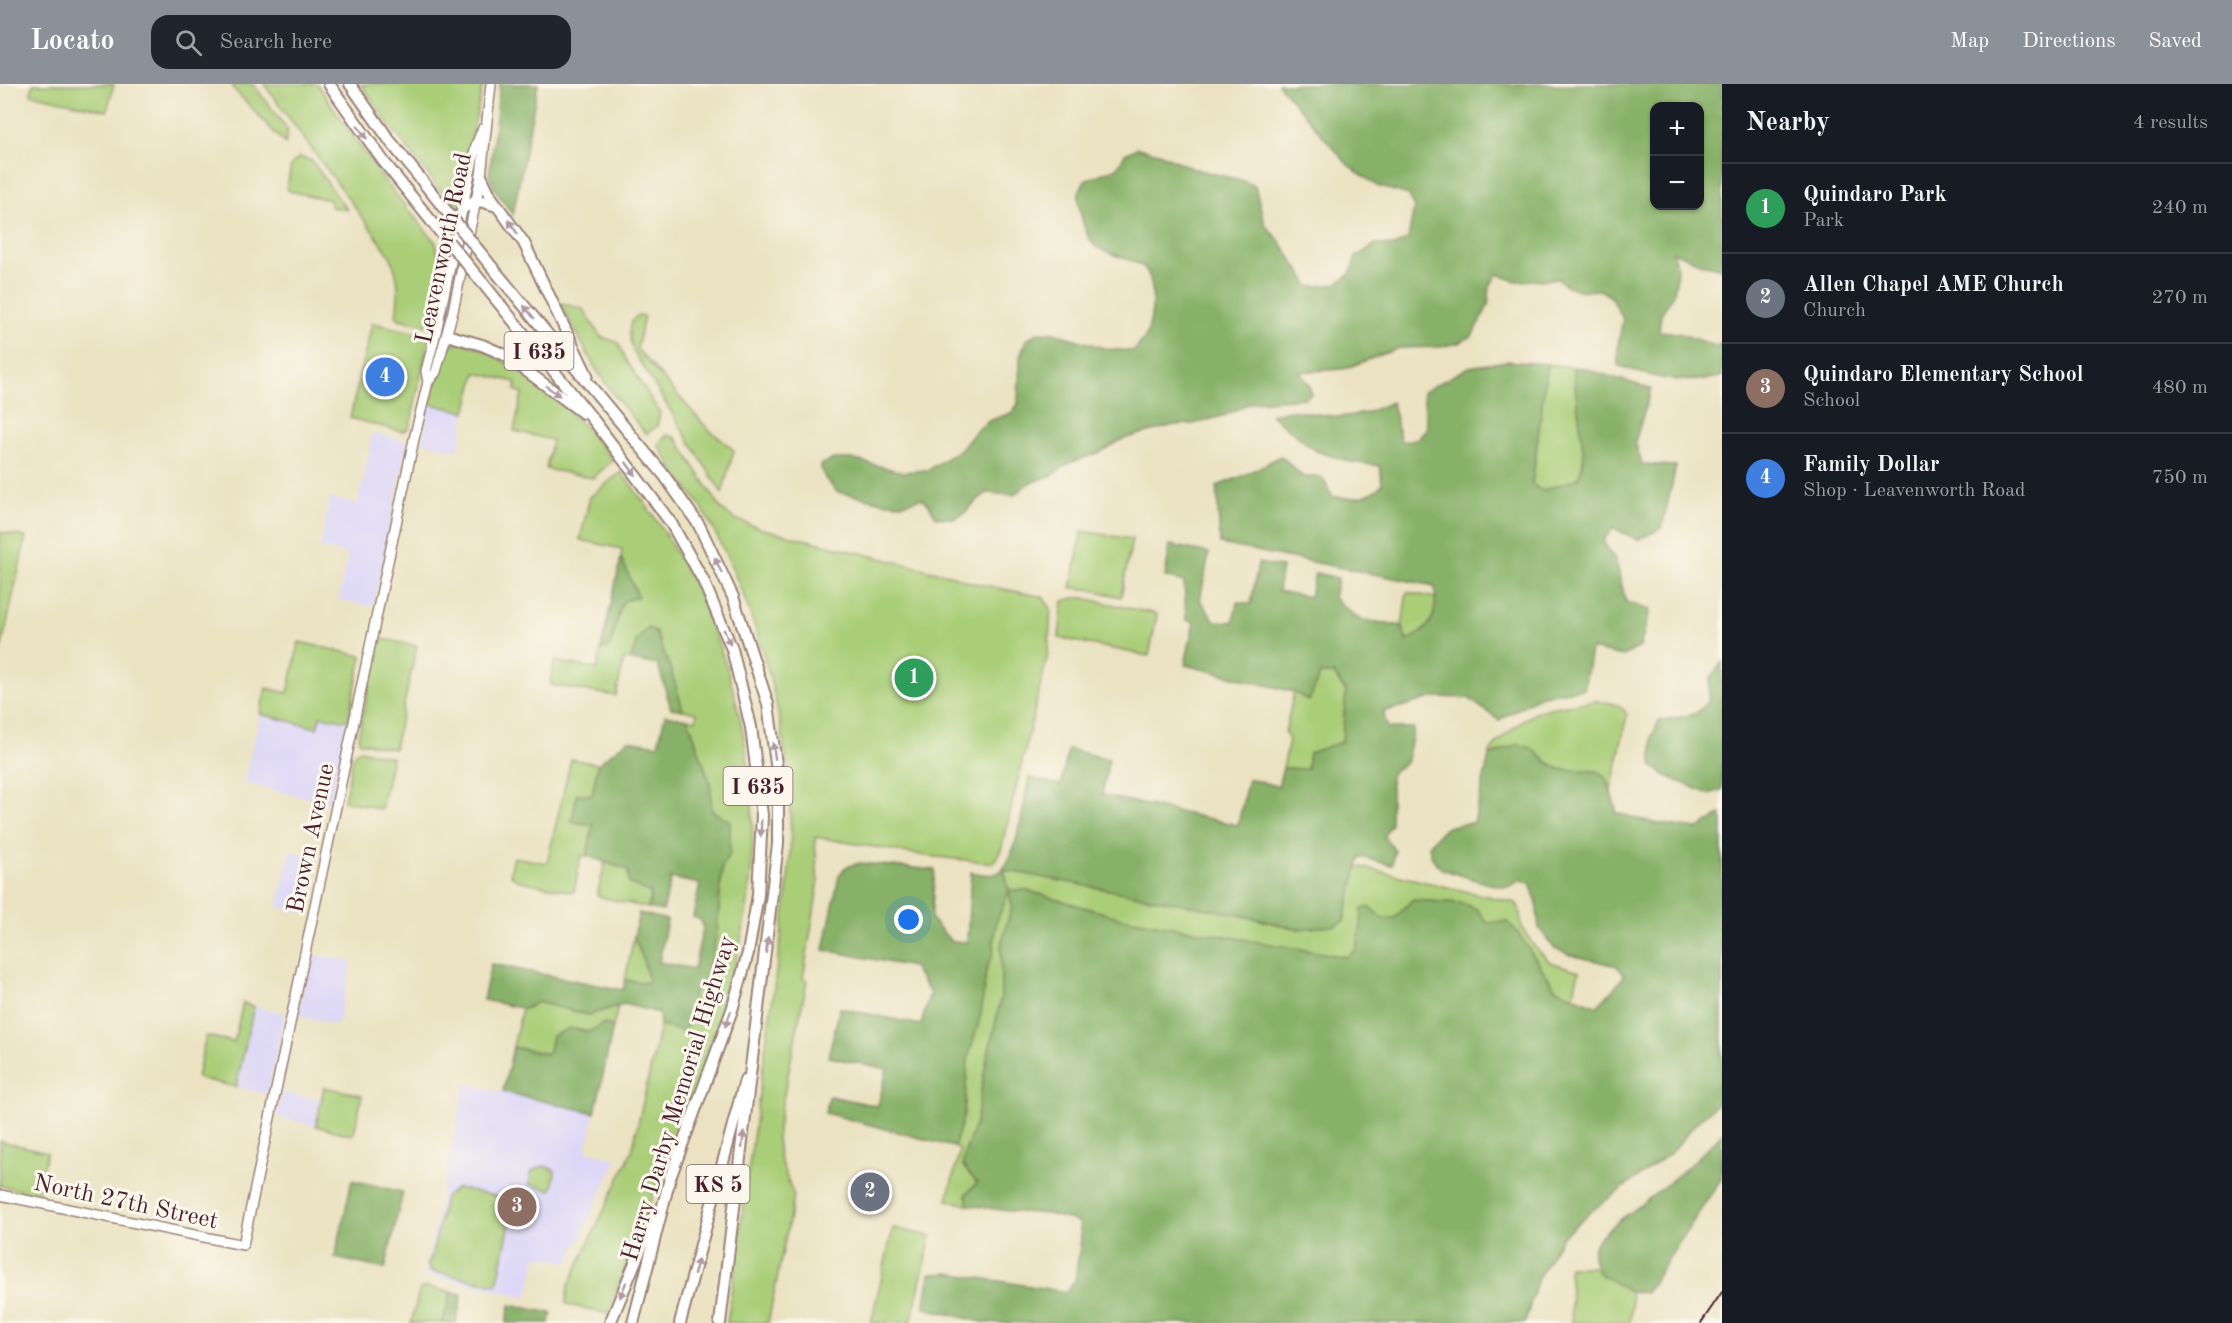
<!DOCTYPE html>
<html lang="en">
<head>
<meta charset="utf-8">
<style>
  body { margin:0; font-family:"Old Standard TT",serif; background:#20242c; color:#f1f3f6 }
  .controls { position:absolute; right:18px; top:18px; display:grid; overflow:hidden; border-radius:12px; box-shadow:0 2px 4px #0004 }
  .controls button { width:54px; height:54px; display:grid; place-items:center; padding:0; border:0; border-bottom:2px solid #363941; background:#171b24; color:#f1f3f6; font:30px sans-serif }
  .you { position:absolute; left:909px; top:836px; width:21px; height:21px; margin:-15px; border:4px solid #fff; border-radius:50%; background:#1a73e8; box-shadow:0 0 0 9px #1a73e833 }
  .badge { display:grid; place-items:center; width:39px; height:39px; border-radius:50%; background:#8c9099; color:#fff; font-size:20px; font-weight:700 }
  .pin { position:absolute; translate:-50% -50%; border:3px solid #fff; box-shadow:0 2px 6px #0006 }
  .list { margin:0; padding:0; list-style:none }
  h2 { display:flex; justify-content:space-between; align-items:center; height:78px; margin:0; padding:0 24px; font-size:26px }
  h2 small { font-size:20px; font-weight:400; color:#9ea1a6 }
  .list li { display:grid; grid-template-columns:39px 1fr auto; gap:18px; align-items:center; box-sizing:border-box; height:90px; padding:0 24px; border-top:2px solid #363941 }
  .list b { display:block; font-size:22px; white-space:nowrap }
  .list p { margin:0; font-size:20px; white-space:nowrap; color:#9ea1a6 }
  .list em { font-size:20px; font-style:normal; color:#9ea1a6 }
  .icon { flex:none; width:33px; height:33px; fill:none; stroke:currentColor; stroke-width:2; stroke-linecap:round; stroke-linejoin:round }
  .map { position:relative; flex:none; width:1722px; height:1239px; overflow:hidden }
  header { display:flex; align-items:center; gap:36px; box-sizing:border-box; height:84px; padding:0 30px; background:#8c9099; color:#fff }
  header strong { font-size:28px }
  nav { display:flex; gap:33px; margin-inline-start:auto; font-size:21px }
  .search { width:420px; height:54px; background:#20242c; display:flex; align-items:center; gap:15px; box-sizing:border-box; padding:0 21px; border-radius:18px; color:#9ea1a6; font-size:22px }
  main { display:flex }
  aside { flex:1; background:#171b24 }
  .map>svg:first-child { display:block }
  .built { fill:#dbd6f7 }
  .green { fill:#aace78; stroke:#7a7652; stroke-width:1.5 }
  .forest { fill:#87b168; stroke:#68684a; stroke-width:1.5; fill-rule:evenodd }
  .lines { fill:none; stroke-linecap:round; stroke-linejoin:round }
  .major-casing { stroke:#9a8076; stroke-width:12 }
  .highway-casing { stroke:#9a8076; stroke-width:14 }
  .major { stroke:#fff; stroke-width:9 }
  .highway { stroke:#fff; stroke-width:10 }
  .rail { stroke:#4a1f2b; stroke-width:2 }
  .highway-bridge-casing { stroke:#9a8076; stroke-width:14; stroke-linecap:butt }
  .highway-bridge { stroke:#fff; stroke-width:10 }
  .oneway { fill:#ae9aa0 }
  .labels { text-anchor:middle; stroke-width:6; stroke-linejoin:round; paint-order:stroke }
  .shield { fill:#fbf7ec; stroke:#7f6065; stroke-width:1.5 }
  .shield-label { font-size:22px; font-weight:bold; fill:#4a1f2b }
  .street-label { font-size:24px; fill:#4a1f2b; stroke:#fbf7ec }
</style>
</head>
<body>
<header>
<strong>Locato</strong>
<div class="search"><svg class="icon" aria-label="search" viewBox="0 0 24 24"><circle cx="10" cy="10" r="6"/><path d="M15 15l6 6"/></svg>Search here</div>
<nav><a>Map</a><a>Directions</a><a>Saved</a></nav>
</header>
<main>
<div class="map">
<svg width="1722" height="1239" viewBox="0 0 1722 1239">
  <rect width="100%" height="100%" fill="#fbf7ec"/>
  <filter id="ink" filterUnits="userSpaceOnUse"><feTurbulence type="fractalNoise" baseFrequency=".0167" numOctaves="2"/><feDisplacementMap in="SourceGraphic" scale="12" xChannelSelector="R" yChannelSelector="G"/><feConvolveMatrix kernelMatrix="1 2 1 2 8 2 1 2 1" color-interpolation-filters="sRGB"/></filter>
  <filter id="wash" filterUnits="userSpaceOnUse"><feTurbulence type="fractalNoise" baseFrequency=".008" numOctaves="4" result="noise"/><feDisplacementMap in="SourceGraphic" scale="24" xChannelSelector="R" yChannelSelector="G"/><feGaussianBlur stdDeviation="1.35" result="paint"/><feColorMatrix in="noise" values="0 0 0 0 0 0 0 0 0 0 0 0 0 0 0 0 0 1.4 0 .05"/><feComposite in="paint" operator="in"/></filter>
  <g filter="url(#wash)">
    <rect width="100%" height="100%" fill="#eae2c1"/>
    <!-- built -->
    <g class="built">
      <path d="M430,320L466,328L458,366L428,360L423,355Z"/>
      <path d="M373,349L404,357L407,361L374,520L370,522L339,516L348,470L320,464L330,414L358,420Z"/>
      <path d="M260,630L317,644L320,632L348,637L330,719L244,699Z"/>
      <path d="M290,767L319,773L307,827L304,829L277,823Z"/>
      <path d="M315,871L352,877L338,941L298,932L309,875Z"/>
      <path d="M254,922L283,929L285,932L269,1007L266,1010L236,1003Z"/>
      <path d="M465,1000L595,1029L586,1067L617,1075L569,1178L537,1172L527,1213L425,1190Z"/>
      <path d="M282,1008L321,1016L316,1042L279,1033L277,1031Z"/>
    </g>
    <!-- green -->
    <g class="green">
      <path d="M33,0H114L107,27L31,10Z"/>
      <path d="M233,0H253L288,46L285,60L233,4Z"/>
      <path d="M264,0H317L384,96L436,159L443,190L433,238L429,242L399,235L396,231C400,206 399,195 390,171Z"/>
      <path d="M361,0H483L456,126L393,46Z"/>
      <path d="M299,73L312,77L347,126L331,123L330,116L289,107L287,105L291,81Z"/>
      <path d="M560,219L583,225L601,253L618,258L627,277L660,329L657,342L646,350L613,310L596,285Z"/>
      <path d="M638,231L644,232L637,265L707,344L734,366L722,409L633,267C629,254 625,240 638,231Z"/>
      <path d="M372,239L426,251L429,255L410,342L405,347H399L350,334Z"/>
      <path d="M459,258L481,264L510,281L559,317L591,349L613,376L593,394L546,385L552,356L514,347L522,309L515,306L516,298L476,289L466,328L430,320L446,267L451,261Z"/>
      <path d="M1547,280L1573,283L1584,373L1579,394L1542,407L1532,401Z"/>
      <path d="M667,351L676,354L722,426L733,434L759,444L953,492L969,498L1043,513L1051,525L1048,570L1001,766L993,779L927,772L815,753L818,802L803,895L807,896L780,1030L777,1054L779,1073L794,1112L768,1239H727L785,825C787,807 789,788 790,770C796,657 759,526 704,428C698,416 688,406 680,395C672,384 665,372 658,360Z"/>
      <path d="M621,388C724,515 775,684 743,846C731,907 709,964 687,1022C661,1092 634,1161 608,1230L569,1221L566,1219L568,1203L632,1067L660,942L682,947L692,937L693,910L706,894L717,850L722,782L712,727L710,698L688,635L696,636L697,629L683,626L670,583L655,547L637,556L631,576L624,575L616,612L552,601L550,598L555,577L597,585L601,565L610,563L622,518L638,512L621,474L622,465L580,456L590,413Z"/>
      <path d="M1082,447L1132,455L1121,513L1088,505L1071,504Z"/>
      <path d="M0,448L26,453L0,570Z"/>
      <path d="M1407,508L1436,514C1437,536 1425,548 1406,557L1402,542Z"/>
      <path d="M1074,514H1083L1157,530L1149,572L1059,554L1063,517Z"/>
      <path d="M379,554L417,562L394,665L360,658L358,653Z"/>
      <path d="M299,558L362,572L348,637L320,632L317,644L260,630L266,604L288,609Z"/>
      <path d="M1320,590H1334L1346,608L1342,658L1309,669L1307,685L1283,684L1289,656L1285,649L1294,608Z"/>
      <path d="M1595,617C1608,619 1621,618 1627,631L1611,707L1607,695L1598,687L1559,685L1547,678L1533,665L1519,660L1489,672C1492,659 1530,629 1543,626C1559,621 1578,620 1595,617Z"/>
      <path d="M360,666L392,673L381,725L344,717L353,672L357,667Z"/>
      <path d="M571,675L598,680L592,711L577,710L572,738L593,741L587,772H581L574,808L516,796L510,790L514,773L547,779Z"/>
      <path d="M605,778L628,786L629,799L651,809L648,824L597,812Z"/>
      <path d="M1357,782L1516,819L1519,824L1522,844L1534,862L1550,878L1579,887L1573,913L1556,905L1517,848L1487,839L1477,825L1461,819L1412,816L1395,834H1382L1361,843L1356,866L1346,873L1120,834L1026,806L1009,807L1012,822L1001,861V914L984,989L976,1038L964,1071L963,1082L978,1099L966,1110L968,1121L947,1116L960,1066L954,1063L964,1030L968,975L980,930L986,886L993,870L996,839L1009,807L1004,786L1231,829L1298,845L1344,837Z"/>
      <path d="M634,853L643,875L650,899L625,896Z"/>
      <path d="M537,918L589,931L618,922L613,943L604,939L589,948L570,944L552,952L549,970L513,963L522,924L525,925Z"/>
      <path d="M243,919L254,922L236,1003L197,994L206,952L234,958Z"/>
      <path d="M324,1003L362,1011L354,1049L351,1051L316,1042Z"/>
      <path d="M0,1057L47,1068L38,1110L0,1102Z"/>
      <path d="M544,1082L555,1086L553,1103L551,1106L529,1100L532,1087Z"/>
      <path d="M457,1104L515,1116L497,1201L430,1187L431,1184L427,1183L433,1168L445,1113Z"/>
      <path d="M893,1144L931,1152L911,1239H871Z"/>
      <path d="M1569,1183H1595L1630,1206L1632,1222L1629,1239H1572Z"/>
      <path d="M426,1203L451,1208L443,1239H411L420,1205Z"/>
    </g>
    <!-- forest -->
    <g class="forest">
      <path d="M500,0H538L513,131L493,103L489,92Z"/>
      <path d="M1278,0H1722V185L1705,181L1673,168L1677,181L1676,198L1673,212L1661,230L1659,247L1678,249L1715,262L1722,260V292C1687,302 1651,294 1618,281V261L1623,235L1611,213L1600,206C1582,208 1572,207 1558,195L1516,197L1497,190L1490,202L1488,222L1472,252L1458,259L1439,263L1399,264L1344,285L1299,288L1309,300L1311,310L1305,314L1252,318L1226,331L1193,340L1174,341L1123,355L1098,369L1069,379L1051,392L1029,399L1014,411L987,409C963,424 968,439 936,433L929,421L921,414L903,420L888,419L837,408L825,394L820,381L834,375H852L902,388L928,386L962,364L976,347L989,337L1011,329L1018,320L1020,273L1026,256L1038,248L1055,249L1107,265L1134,267C1138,262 1145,255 1147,249C1153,233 1157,193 1142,182C1129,173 1107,172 1095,162C1085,153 1077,122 1079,109C1080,105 1083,100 1085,96L1117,84L1125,70L1137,64L1159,69L1191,84L1244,97L1255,102L1265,141L1279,156L1310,203L1336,200L1350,190L1356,173L1376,160L1394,162L1408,155L1414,124L1409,111L1377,102L1348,81ZM1654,22H1700V122H1654Z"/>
      <path d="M1506,277L1547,280L1532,400L1542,407L1579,394L1584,373L1573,283L1583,284L1651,305L1635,358L1642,380L1676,382L1662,444L1638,456L1613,444L1603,457L1616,477L1626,518L1650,526L1640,563L1623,572L1591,565L1584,605L1542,611L1499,636L1468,614L1435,613L1383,628L1388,644H1414L1407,677L1391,690V740L1384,752L1395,767L1392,781L1360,773L1344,837L1333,842L1298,845L1231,829L1004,786L1009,806H1026L1120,834L1346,873L1356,866L1361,843L1362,825L1370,823L1382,834H1395L1412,816L1461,819L1477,825L1487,839L1507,837L1517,848L1556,905L1598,922C1606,911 1618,903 1624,891L1617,882L1570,871L1554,864L1539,844L1536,816L1530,799L1521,796L1508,803L1485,799L1442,785L1432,774L1429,762C1444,741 1449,741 1474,739L1489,672L1518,660L1533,665L1547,678L1559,685L1598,687L1607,695L1617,729L1654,739L1697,745L1722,730V1016L1695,1040L1672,1068L1592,1127L1562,1153L1538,1194L1525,1239H986L924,1224L930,1190L949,1189L1067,1208L1075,1196L1081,1154L1079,1138L1048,1130L1008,1127L968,1121L966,1110L977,1099L963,1082L964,1071L976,1038L984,989L1001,914V861L1012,822L1009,807L996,839L993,870L986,886L981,930L968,975L964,1030L954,1063L825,1029L829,1012L878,1022L887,985L828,973L840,924L921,941L930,909L913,883L824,866L839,792L846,783L860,779L935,786L931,835L951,857L967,858L971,788C978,789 989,792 995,790C1016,786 1025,713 1029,694L1061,701L1068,665L1109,675L1102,711L1238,741L1248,695L1278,702L1283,684L1307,685L1309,669L1342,658L1346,608L1334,590H1320L1309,617L1294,608L1185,581L1194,538L1186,536L1184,498L1165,493L1170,461L1209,469L1200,516L1215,537L1233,538L1237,518L1251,520L1258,479L1282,483L1278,507L1310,513L1315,489L1338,494L1334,514L1359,535L1402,542L1406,557C1434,545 1437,530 1435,502L1220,460L1217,402L1245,391L1281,372L1303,393H1322L1332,412C1351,416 1369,415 1382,400L1380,382L1351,378L1316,367L1271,331L1289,326L1340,333L1366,329L1392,318L1401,358L1417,355L1427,344L1423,308L1469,283Z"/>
      <path d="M621,474L638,512L622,518L610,563L601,565Z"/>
      <path d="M648,544L655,547L670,583L683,626L671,624L658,581L631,576L637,556Z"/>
      <path d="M1722,578V706L1709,710L1664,691L1652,682V652L1659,637L1695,630L1708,618L1710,595Z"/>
      <path d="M665,631L688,635L710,699L712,727L730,737V770L722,782L717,850L706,894L693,910L692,937L682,947L660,942L659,929L624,920L589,931L537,918L525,925L483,916L491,880L623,906L625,896L649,899L643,875L634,853L639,829L667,836L659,878L694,885L703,844L701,836L693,833L700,800L671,794L663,827L648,824L651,809L629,799L628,786L587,772L593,741L572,738L577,710L592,711L598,680L628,656L658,661Z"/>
      <path d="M604,939L613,943L595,1029L503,1008L513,963L548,970L552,952L570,944L589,948Z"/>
      <path d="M1722,1049L1721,1095L1646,1209L1629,1207L1598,1189C1594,1178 1590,1169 1596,1158C1604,1145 1629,1130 1642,1120C1670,1098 1699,1075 1722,1049Z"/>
      <path d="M352,1096L403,1108L385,1185L335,1174Z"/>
      <path d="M451,1208L462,1210L456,1239H443Z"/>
      <path d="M510,1221L552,1229L549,1239H506Z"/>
    </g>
  </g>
  <g filter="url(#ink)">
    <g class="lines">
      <defs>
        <g id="major">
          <path d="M428,298L426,287L436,248L476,61L483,44"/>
          <path d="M0,1111L243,1161L414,355L428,298L436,288L453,227L481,92L491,0"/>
        </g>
        <g id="highway">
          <path d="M329,0L384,78L436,143"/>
          <path d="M350,0L390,57L444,124"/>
          <path d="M481,92L491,113L524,159L587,291"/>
          <path d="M462,125L476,116L497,122"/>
          <path d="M487,177L664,391L699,441L733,513L768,620L778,695V760L720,1239"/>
          <path d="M482,198L595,338L671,439L703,496L732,565L751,643L762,731L758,811L748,869L732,926L670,1094L633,1239"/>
          <path d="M447,251L482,261L505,271L583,329"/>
          <path d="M610,1239L656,1128"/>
          <path d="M680,1239L745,996"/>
        </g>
      </defs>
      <!-- major casing -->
      <use href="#major" class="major-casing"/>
      <!-- highway casing -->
      <use href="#highway" class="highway-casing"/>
      <!-- major -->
      <use href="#major" class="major"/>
      <!-- highway -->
      <use href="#highway" class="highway"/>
      <!-- rail -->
      <path class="rail" d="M1701,1239L1722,1208"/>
      <defs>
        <g id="highway-bridge">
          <path d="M444,124L487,177"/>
          <path d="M436,143L482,198"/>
        </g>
      </defs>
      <!-- highway-bridge casing -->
      <use href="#highway-bridge" class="highway-bridge-casing"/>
      <!-- highway-bridge -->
      <use href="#highway-bridge" class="highway-bridge"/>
    </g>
    <!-- one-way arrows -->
    <defs><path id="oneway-solid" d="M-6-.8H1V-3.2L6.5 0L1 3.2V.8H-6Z" transform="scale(1.5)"/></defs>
    <g class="oneway">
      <use href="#oneway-solid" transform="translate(362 48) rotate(54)"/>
      <use href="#oneway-solid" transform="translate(513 143) rotate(-124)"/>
      <use href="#oneway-solid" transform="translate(529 228) rotate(-130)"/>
      <use href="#oneway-solid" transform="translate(553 307) rotate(36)"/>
      <use href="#oneway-solid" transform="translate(631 385) rotate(53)"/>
      <use href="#oneway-solid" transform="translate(718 481) rotate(-115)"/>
      <use href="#oneway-solid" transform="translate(727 553) rotate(67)"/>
      <use href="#oneway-solid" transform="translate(774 667) rotate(-98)"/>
      <use href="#oneway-solid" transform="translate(761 744) rotate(92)"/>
      <use href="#oneway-solid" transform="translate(767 861) rotate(-83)"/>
      <use href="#oneway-solid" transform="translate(728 935) rotate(110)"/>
      <use href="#oneway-solid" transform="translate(743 1056) rotate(-83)"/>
      <use href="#oneway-solid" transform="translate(696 1183) rotate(-75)"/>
      <use href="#oneway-solid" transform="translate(623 1206) rotate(112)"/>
    </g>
  </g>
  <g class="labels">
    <!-- shield labels -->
    <g class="shield">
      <rect x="504.5" y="248" width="69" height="38" rx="4.5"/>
      <rect x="723.5" y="683" width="69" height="38" rx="4.5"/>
      <rect x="686.5" y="1081" width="63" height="38" rx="4.5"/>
    </g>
    <g class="shield-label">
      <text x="539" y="275">I 635</text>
      <text x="758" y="710">I 635</text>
      <text x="718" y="1108">KS 5</text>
    </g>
    <!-- street labels -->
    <g class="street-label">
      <text transform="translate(443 164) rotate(-78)" y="8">Leavenworth Road</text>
      <text transform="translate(310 754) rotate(-78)" y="8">Brown Avenue</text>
      <text transform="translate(678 1014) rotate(-73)" y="8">Harry Darby Memorial Highway</text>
      <text transform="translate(126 1117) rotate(12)" y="8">North 27th Street</text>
    </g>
  </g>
</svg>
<div class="controls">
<button>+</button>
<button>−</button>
</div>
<div class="you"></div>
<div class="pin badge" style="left:914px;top:594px;background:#2e9e5b">1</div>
<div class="pin badge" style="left:870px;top:1108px;background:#6b7280">2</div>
<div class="pin badge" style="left:517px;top:1123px;background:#8d6e63">3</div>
<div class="pin badge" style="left:385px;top:293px;background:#3f7fe0">4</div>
</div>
<aside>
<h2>Nearby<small>4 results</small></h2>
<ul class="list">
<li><span class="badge" style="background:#2e9e5b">1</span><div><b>Quindaro Park</b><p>Park</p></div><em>240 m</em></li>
<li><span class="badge" style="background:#6b7280">2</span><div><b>Allen Chapel AME Church</b><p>Church</p></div><em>270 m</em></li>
<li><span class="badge" style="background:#8d6e63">3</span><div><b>Quindaro Elementary School</b><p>School</p></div><em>480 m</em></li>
<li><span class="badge" style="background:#3f7fe0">4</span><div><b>Family Dollar</b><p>Shop · Leavenworth Road</p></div><em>750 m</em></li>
</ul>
</aside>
</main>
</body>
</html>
